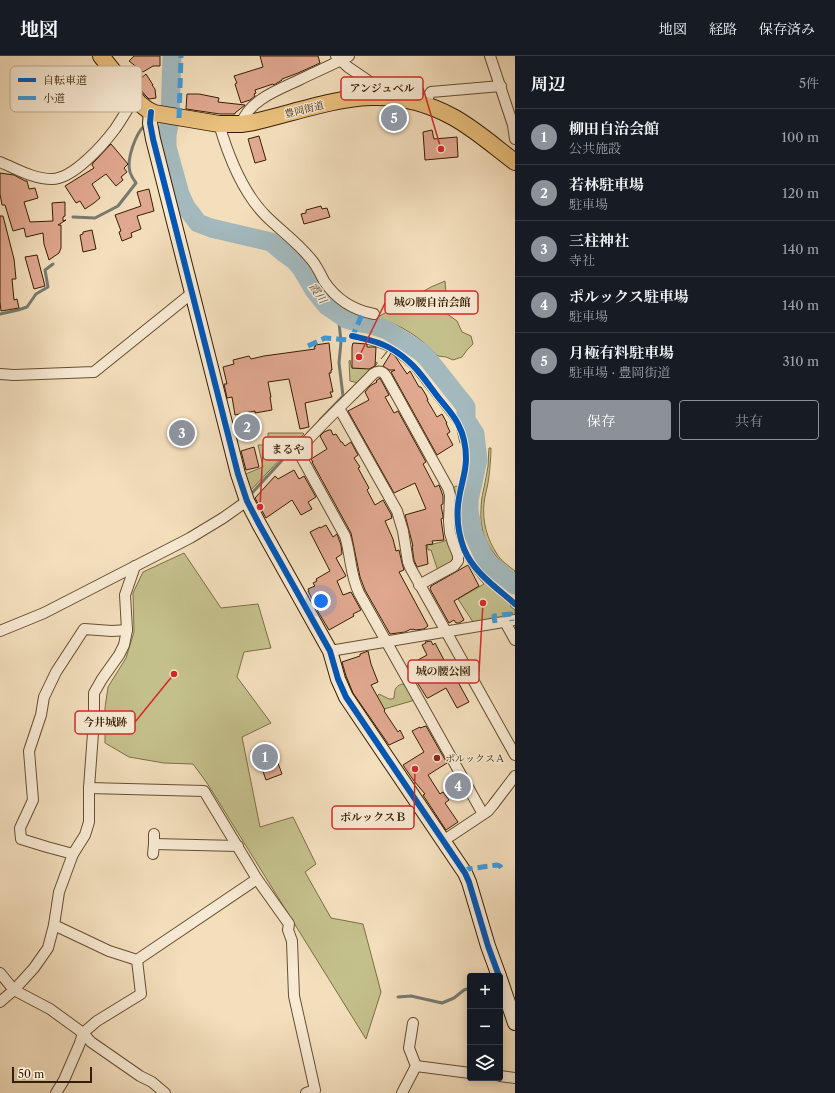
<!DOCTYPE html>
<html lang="ja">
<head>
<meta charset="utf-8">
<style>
  body { margin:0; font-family:"Libre Caslon Text","Noto Serif JP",serif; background:#20242c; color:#f1f3f6 }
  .controls { position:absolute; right:12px; bottom:12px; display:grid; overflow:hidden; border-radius:4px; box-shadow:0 2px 10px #0003 }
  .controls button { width:36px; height:36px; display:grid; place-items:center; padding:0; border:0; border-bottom:1px solid #363941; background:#171b24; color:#f1f3f6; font:20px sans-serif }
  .scale { position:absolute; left:12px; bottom:10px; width:80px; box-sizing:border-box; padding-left:4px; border:2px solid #361e00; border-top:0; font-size:11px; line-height:14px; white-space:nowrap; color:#361e00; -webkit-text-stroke:3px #f8ead4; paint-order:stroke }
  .you { position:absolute; left:321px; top:545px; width:14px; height:14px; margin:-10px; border:3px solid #fff; border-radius:50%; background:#1a73e8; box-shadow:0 0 0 6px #1a73e833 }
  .badge { display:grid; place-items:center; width:26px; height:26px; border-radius:50%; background:#8c9099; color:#fff; font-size:13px; font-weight:700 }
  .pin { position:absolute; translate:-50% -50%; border:2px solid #fff; box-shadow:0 1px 4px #0006 }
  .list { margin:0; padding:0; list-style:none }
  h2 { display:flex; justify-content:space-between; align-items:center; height:52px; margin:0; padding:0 16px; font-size:17px }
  h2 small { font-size:13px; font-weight:400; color:#9ea1a6 }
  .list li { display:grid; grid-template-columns:26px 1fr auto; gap:12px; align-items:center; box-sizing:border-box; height:56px; padding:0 16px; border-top:1px solid #363941 }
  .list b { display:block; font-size:15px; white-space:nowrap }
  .list p { margin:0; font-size:13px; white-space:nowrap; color:#9ea1a6 }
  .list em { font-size:13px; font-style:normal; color:#9ea1a6 }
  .actions { display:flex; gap:8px; padding:12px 16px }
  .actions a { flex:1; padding:9px 0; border:1px solid #8c9099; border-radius:4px; text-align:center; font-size:14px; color:#8c9099 }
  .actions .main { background:#8c9099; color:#fff }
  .icon { flex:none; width:22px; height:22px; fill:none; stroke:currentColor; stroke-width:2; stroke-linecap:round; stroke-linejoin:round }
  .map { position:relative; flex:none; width:515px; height:1037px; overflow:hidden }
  header { display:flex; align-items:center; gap:24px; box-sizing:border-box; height:56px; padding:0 20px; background:#171b24; border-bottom:1px solid #363941 }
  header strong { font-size:19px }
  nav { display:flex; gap:22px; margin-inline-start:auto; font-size:14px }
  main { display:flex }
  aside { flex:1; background:#171b24 }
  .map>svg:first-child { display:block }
  .green { fill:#c4c08c; stroke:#7d6f46 }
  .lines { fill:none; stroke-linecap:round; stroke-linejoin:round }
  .stream { stroke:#777b71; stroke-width:3 }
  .river { stroke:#a3b9bd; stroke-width:19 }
  .building { fill:#e1a890; stroke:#361e00 }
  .street-casing { stroke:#664e2f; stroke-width:12 }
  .secondary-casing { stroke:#361e00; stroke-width:16 }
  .primary-casing { stroke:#361e00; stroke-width:18 }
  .street { stroke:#f8ead4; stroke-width:10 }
  .secondary { stroke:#f8ead4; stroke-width:14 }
  .primary { stroke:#eac07e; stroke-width:16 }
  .quiet { stroke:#3e9bdc; stroke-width:5; stroke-dasharray:10 5; stroke-linecap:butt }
  .cycleway-casing { stroke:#f8ead4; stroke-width:8 }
  .cycleway { stroke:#0057b8; stroke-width:6 }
  .poi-dot { fill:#8f2418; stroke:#f8ead4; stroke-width:1.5 }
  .labels { text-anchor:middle; stroke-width:3; stroke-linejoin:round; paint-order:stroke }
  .street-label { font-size:10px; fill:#361e00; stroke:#f8ead4 }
  .poi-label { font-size:10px; fill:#361e00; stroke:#f8ead4; text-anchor:start }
  .water-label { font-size:11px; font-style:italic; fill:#574c39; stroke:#f8ead4 }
  .key { fill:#f8ead4; stroke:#bead94; stroke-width:1 }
  .key-label { font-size:11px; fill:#361e00 }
  .leader { fill:none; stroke:#d62828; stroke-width:1.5 }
  .callout-dot { fill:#d62828; stroke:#f8ead4; stroke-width:1.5 }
  .callout { fill:#f8ead4; stroke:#d62828; stroke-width:1.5 }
  .callout-label { font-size:11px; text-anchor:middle; font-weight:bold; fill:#361e00 }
</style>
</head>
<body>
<header>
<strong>地図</strong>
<nav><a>地図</a><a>経路</a><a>保存済み</a></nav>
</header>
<main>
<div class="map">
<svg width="515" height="1037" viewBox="0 0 515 1037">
  <rect width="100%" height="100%" fill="#f4dfbd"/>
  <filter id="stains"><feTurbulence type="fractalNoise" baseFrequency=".005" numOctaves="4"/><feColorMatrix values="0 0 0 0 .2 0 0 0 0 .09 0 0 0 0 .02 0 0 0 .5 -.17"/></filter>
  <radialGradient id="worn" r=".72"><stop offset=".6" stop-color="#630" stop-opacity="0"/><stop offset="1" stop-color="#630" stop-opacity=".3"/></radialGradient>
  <!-- green -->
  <g class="green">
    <path d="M445,225L446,237L441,243L446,249V257L457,265L462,276L471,280L473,288L467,294L462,301L453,304L446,301L438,300C421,282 401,268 376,262L431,231Z"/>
    <path d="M367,285L380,289L390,294L410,308L452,362L459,374L463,386L460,387L456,370L411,313L403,306L388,295L381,303L387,295L380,292L366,288Z"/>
    <path d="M350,304L351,310H352V312C362,313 370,313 377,306V308L358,327L350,325L349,305Z"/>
    <path d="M268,377H303L304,378L249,436L243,419L263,411L258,389H268Z"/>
    <path d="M489,392H491C491,401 490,411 489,420C488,430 485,438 484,447C482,465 487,483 497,498C501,505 509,510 515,515V518C493,501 479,482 481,453C481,441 485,429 487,416C489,408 488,400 489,392Z"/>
    <path d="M456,430L459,431C453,465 455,494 481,521C490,531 502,539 512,548L510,550L515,554V560L473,566L458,543L484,528C471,514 456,492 454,473C452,461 454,448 455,435L453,432Z"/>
    <path d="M426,479H429L430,489L448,484L455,499L453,506L438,515L431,494H428Z"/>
    <path d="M184,497L221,552L258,548L271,592L244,596L237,621L271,667L242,681L260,771L293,761L316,808L305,816L331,862L363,868L381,936L366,983L207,727L193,708L164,707L129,701L105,687V652L108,631L126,602L134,576L133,537L143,516Z"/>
    <path d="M402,628L406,629L415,644L384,653L377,641L379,638L389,643H392L394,642C395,634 394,631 402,628Z"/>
  </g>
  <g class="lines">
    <!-- stream -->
    <g class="stream">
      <path d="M73,161L95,162L118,150L136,127C134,124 131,120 130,116C126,103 136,77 145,69"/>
      <path d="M0,258L18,254L27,251L36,238L48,231L45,214L53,208"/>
      <path d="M320,364L343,340L339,307L341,286L339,266L340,259"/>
      <path d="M252,437L298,387"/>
      <path d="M398,941L411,940L442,947L454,942L464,934L470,932"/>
    </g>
    <!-- river -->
    <path class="river" d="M172,0L170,64L167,79V91L180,138L186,151L198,167L211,172L271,186L284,197L294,204L301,212L314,234L327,250L346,263L361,267L372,269L387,274L421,296L428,303L466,351V364L475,378L478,404L469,444V455L473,477L483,499L489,508L515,529"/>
  </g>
  <!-- building -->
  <g class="building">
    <path d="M134,0H160V10H153L143,16L129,5Z"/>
    <path d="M260,0H318L320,7L298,17L282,23V24L274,29L273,28L255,34L256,37L254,38L255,40L250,44L241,47L235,28L237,27L234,20L263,11Z"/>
    <path d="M146,18L153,29H152L155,33L156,42L149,43L146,40L135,27Z"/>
    <path d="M187,38H199L219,42L218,46L245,49L235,57V58H220L186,53Z"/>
    <path d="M432,74L434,83L457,81L458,101L425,104L423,76Z"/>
    <path d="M259,80L266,104L255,107L248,83Z"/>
    <path d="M111,88L128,108L124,112L127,116L121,121L123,124L116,130L106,118L92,128L100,142L94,147L85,153L80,145L76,147L65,130L94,112L92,109L93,107Z"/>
    <path d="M0,117L14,119L25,125H27L29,133L35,132L38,142L24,146L30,166L53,165L52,147L65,146V160L63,161V165L66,164L58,169H61V192L59,197L49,204L44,188L43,177L26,181L24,172L13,175L5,149H2L0,138Z"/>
    <path d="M149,133L154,155L137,160L141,173L131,177L132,181L122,185L119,176L121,175L115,159L141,150L137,136Z"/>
    <path d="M321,150L322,153L327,152L330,161L304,168L301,158L306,157V154Z"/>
    <path d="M0,160H3L14,203L16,223H12L14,244L17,243L19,252L1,255L0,246Z"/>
    <path d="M92,174L96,193L83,196L80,179L83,178V176Z"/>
    <path d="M37,199L45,230L34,233L25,201Z"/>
    <path d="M329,287L332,314H331V317H329L333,336H330L332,341L305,347L309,371L300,373L289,323L268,326L271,341H270L272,354L255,357V355L235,359L232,341L227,342L224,328H227L223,311L234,308L233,304L249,300L251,303L264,300L315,293L314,291L316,290L315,289Z"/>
    <path d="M353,287L367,288V291H376L375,310L369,313L352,312V291Z"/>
    <path d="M391,297L395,300L407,318L410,315L419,331H421L426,339L428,344H427L437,361L442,358L447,367H446L450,376L447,378L453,389L437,399L391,316L395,314H389L383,310Z"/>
    <path d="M380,322L389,339L385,341L394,357L398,355L426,406L423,408L435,431L439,429L443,440V448L441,449L443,460V462L441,463L444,484L432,485L433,488L426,489L428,508L417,511L414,504L412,490H413L405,459L426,453L415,427L394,437L348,355L369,344L365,336L370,330L377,326L376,325Z"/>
    <path d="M185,372L189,379L178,385L174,378L176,376V375Z"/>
    <path d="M329,374H331L333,379L336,378L341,386H342L345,390L351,386L358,399L354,402L360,411L358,412L369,432L367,434L375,449L383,444L391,458L392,462L385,465L393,483L396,495L399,494L402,507L404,514L399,516L427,568L428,570L424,573L415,574L414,573L412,574L411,573L405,576L390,578L365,534L360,521L351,477L312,406H313L311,403L327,393L320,380L324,376Z"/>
    <path d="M254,391L259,411L246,414L241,395Z"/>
    <path d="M294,414L299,423L304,420L316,441L308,446L312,453L301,459L292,444L266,462L255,442L275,420L278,423Z"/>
    <path d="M326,469L333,481L337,478L341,489L342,498L336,502L346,520L337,525L343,539L351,536L361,554L353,558L354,560L329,574L317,554L313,545L308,535H309L308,533L315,530L313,527L317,525L316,523L330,515L310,476L320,471V472Z"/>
    <path d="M468,509L479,530L454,545L464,564L459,567H456L454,564L449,567L430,533L431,530Z"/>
    <path d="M431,585L433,589L435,587L452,619L457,627L458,626L469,646L457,652L446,632L428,642H427L407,610L427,599L422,589L426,587L425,586Z"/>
    <path d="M368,595L371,608L378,626L371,629L385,654L384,655L398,676L400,674L404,682L389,689L353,637L346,620L342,606L360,600V598Z"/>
    <path d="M426,670L447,707L428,719L440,738L443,736L449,744L445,747L458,766L446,774L423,739L425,738L414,725L403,709L419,699L424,696L412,675L420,671V672Z"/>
    <path d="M271,688L282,718L266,724L260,707L256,708L251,695Z"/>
  </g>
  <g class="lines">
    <defs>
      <g id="street">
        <path d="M336,0L348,11L370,26L372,30L373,40"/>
        <path d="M490,0L513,69L515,83"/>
        <path d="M424,48L431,36L501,30"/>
        <path d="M219,68C228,99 243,137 266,160C280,174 297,186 310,202C316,208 320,217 324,225C336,243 353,254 374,258"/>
        <path d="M241,68C249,44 278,34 299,24C315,16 332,9 349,0"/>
        <path d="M0,106C17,113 33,123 52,123C73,123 103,89 115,73C122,63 128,52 135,42"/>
        <path d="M0,318L14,319L94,316L192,237"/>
        <path d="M339,352L397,455L403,475L408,506L410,511L515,699"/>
        <path d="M419,529L454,510L458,505V499L453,487L450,477L449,465L450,439L448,432L386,320C383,315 378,314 373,318C348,344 321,368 298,395L345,480C351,499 350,519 359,537L483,758"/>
        <path d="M505,566L515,584"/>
        <path d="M0,575L44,557L190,482L223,462L247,445"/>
        <path d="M330,595L515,564"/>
        <path d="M89,732L204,735L257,823L289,868L288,874L292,885L294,940L315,1034L306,1037"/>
        <path d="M443,785L488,755L493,749L515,720"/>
        <path d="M154,788L238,790"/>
        <path d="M73,798L47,791L21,783L20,772L33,744L29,695L41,659L44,641L56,616L84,573L112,575L127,574"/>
        <path d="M153,798L154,788V778"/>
        <path d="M54,869L109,895L137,904L257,823"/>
        <path d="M0,917L14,934L50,953L83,977L91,986L140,1020L152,1026L165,1037"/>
        <path d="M0,946L14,934L34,912L48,892L54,869L59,836L73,798L85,779L89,766V732L94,663V637L102,623L119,599L124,589L127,574L125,539L135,510"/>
        <path d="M416,1010L470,1017"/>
        <path d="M500,1020L515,1022"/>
        <path d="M56,1037L64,1024L80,987L83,977L97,965L141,938L137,904"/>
        <path d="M402,1037L416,1010L409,992L413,967"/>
      </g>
      <g id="secondary">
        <path d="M151,56L150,67L153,83L238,418L247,445L259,468L330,595L338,623L346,641L465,817L469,826L488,890L499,920"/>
        <path d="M500,923L515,967"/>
      </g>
      <path id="primary" d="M101,0L139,47L148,54L154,57L219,68H241L254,66C326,49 382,22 453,61C475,73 495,91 515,106"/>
    </defs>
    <!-- street casing -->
    <use href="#street" class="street-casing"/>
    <!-- secondary casing -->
    <use href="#secondary" class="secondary-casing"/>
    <!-- primary casing -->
    <use href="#primary" class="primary-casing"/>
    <!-- street -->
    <use href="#street" class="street"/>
    <!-- secondary -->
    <use href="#secondary" class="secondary"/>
    <!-- primary -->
    <use href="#primary" class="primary"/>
    <!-- quiet -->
    <g class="quiet">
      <path d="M179,62L181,0"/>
      <path d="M308,290L325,282L348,284L354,277L363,256"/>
      <path d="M495,567L494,560L511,558L512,565"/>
      <path d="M463,815L468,813L497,809L500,810L503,815"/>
    </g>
    <defs>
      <g id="cycleway">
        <path d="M151,56L150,67L153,83L238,418L247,445L259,468L330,595L338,623L346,641L465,817L469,826L488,890L499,920"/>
        <path d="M352,280C365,283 378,285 390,292C413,305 422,320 438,341C445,350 453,358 458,368C464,379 466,391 466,403C466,416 461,429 459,442C456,459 458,477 464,493C474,517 496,531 515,548"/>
      </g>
    </defs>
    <!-- cycleway casing -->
    <use href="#cycleway" class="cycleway-casing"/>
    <!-- cycleway -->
    <use href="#cycleway" class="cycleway"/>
  </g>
  <!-- markers -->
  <circle class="poi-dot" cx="437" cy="702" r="4"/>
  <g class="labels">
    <!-- street labels -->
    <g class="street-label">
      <text transform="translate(304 53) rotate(-14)" y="4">豊岡街道</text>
    </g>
    <!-- poi labels -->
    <g class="poi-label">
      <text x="445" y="706">ポルックスＡ</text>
    </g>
    <!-- water labels -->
    <g class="water-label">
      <text transform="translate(318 237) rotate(55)" y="4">霞川</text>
    </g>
  </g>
  <!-- legend -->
  <rect x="10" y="10" width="132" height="46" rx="6" class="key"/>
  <rect x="18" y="22" width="18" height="4" fill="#0057b8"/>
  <rect x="18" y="40" width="18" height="4" fill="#3e9bdc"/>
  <g class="key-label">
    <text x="43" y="28">自転車道</text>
    <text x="43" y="46">小道</text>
  </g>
  <!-- callouts -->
  <path class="leader" d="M441 93L423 32M359 301L385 247M260 451L263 393M483 547L479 616M174 618L135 666M415 713L414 761"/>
  <g class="callout-dot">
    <circle cx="441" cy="93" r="4"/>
    <circle cx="359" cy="301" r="4"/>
    <circle cx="260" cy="451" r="4"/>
    <circle cx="483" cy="547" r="4"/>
    <circle cx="174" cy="618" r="4"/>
    <circle cx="415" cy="713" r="4"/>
  </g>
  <g class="callout">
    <rect x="341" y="21" width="82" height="23" rx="4"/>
    <rect x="385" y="235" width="93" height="23" rx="4"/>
    <rect x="263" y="381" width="49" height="23" rx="4"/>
    <rect x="408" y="604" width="71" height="23" rx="4"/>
    <rect x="75" y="655" width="60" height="23" rx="4"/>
    <rect x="332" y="750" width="82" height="23" rx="4"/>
  </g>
  <g class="callout-label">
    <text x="382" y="36">アンジュベル</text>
    <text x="432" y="250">城の腰自治会館</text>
    <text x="288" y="397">まるや</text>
    <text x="443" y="619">城の腰公園</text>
    <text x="105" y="670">今井城跡</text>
    <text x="373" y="765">ポルックスＢ</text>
  </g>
  <rect width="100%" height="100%" filter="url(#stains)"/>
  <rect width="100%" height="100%" fill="url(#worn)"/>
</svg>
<div class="controls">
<button>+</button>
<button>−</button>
<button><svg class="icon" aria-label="layers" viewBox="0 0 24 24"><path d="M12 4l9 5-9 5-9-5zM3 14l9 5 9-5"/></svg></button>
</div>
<div class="scale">50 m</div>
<div class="you"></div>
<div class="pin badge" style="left:265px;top:701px">1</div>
<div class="pin badge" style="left:247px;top:371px">2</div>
<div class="pin badge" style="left:182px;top:377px">3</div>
<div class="pin badge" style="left:458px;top:730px">4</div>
<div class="pin badge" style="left:394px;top:62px">5</div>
</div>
<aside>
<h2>周辺<small>5件</small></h2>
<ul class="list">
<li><span class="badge">1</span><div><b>柳田自治会館</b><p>公共施設</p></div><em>100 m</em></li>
<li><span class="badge">2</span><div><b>若林駐車場</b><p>駐車場</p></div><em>120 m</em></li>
<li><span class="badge">3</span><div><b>三柱神社</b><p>寺社</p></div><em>140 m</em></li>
<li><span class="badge">4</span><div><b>ポルックス駐車場</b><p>駐車場</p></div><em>140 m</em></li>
<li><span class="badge">5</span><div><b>月極有料駐車場</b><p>駐車場 · 豊岡街道</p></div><em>310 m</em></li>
</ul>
<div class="actions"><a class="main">保存</a><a>共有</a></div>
</aside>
</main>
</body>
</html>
